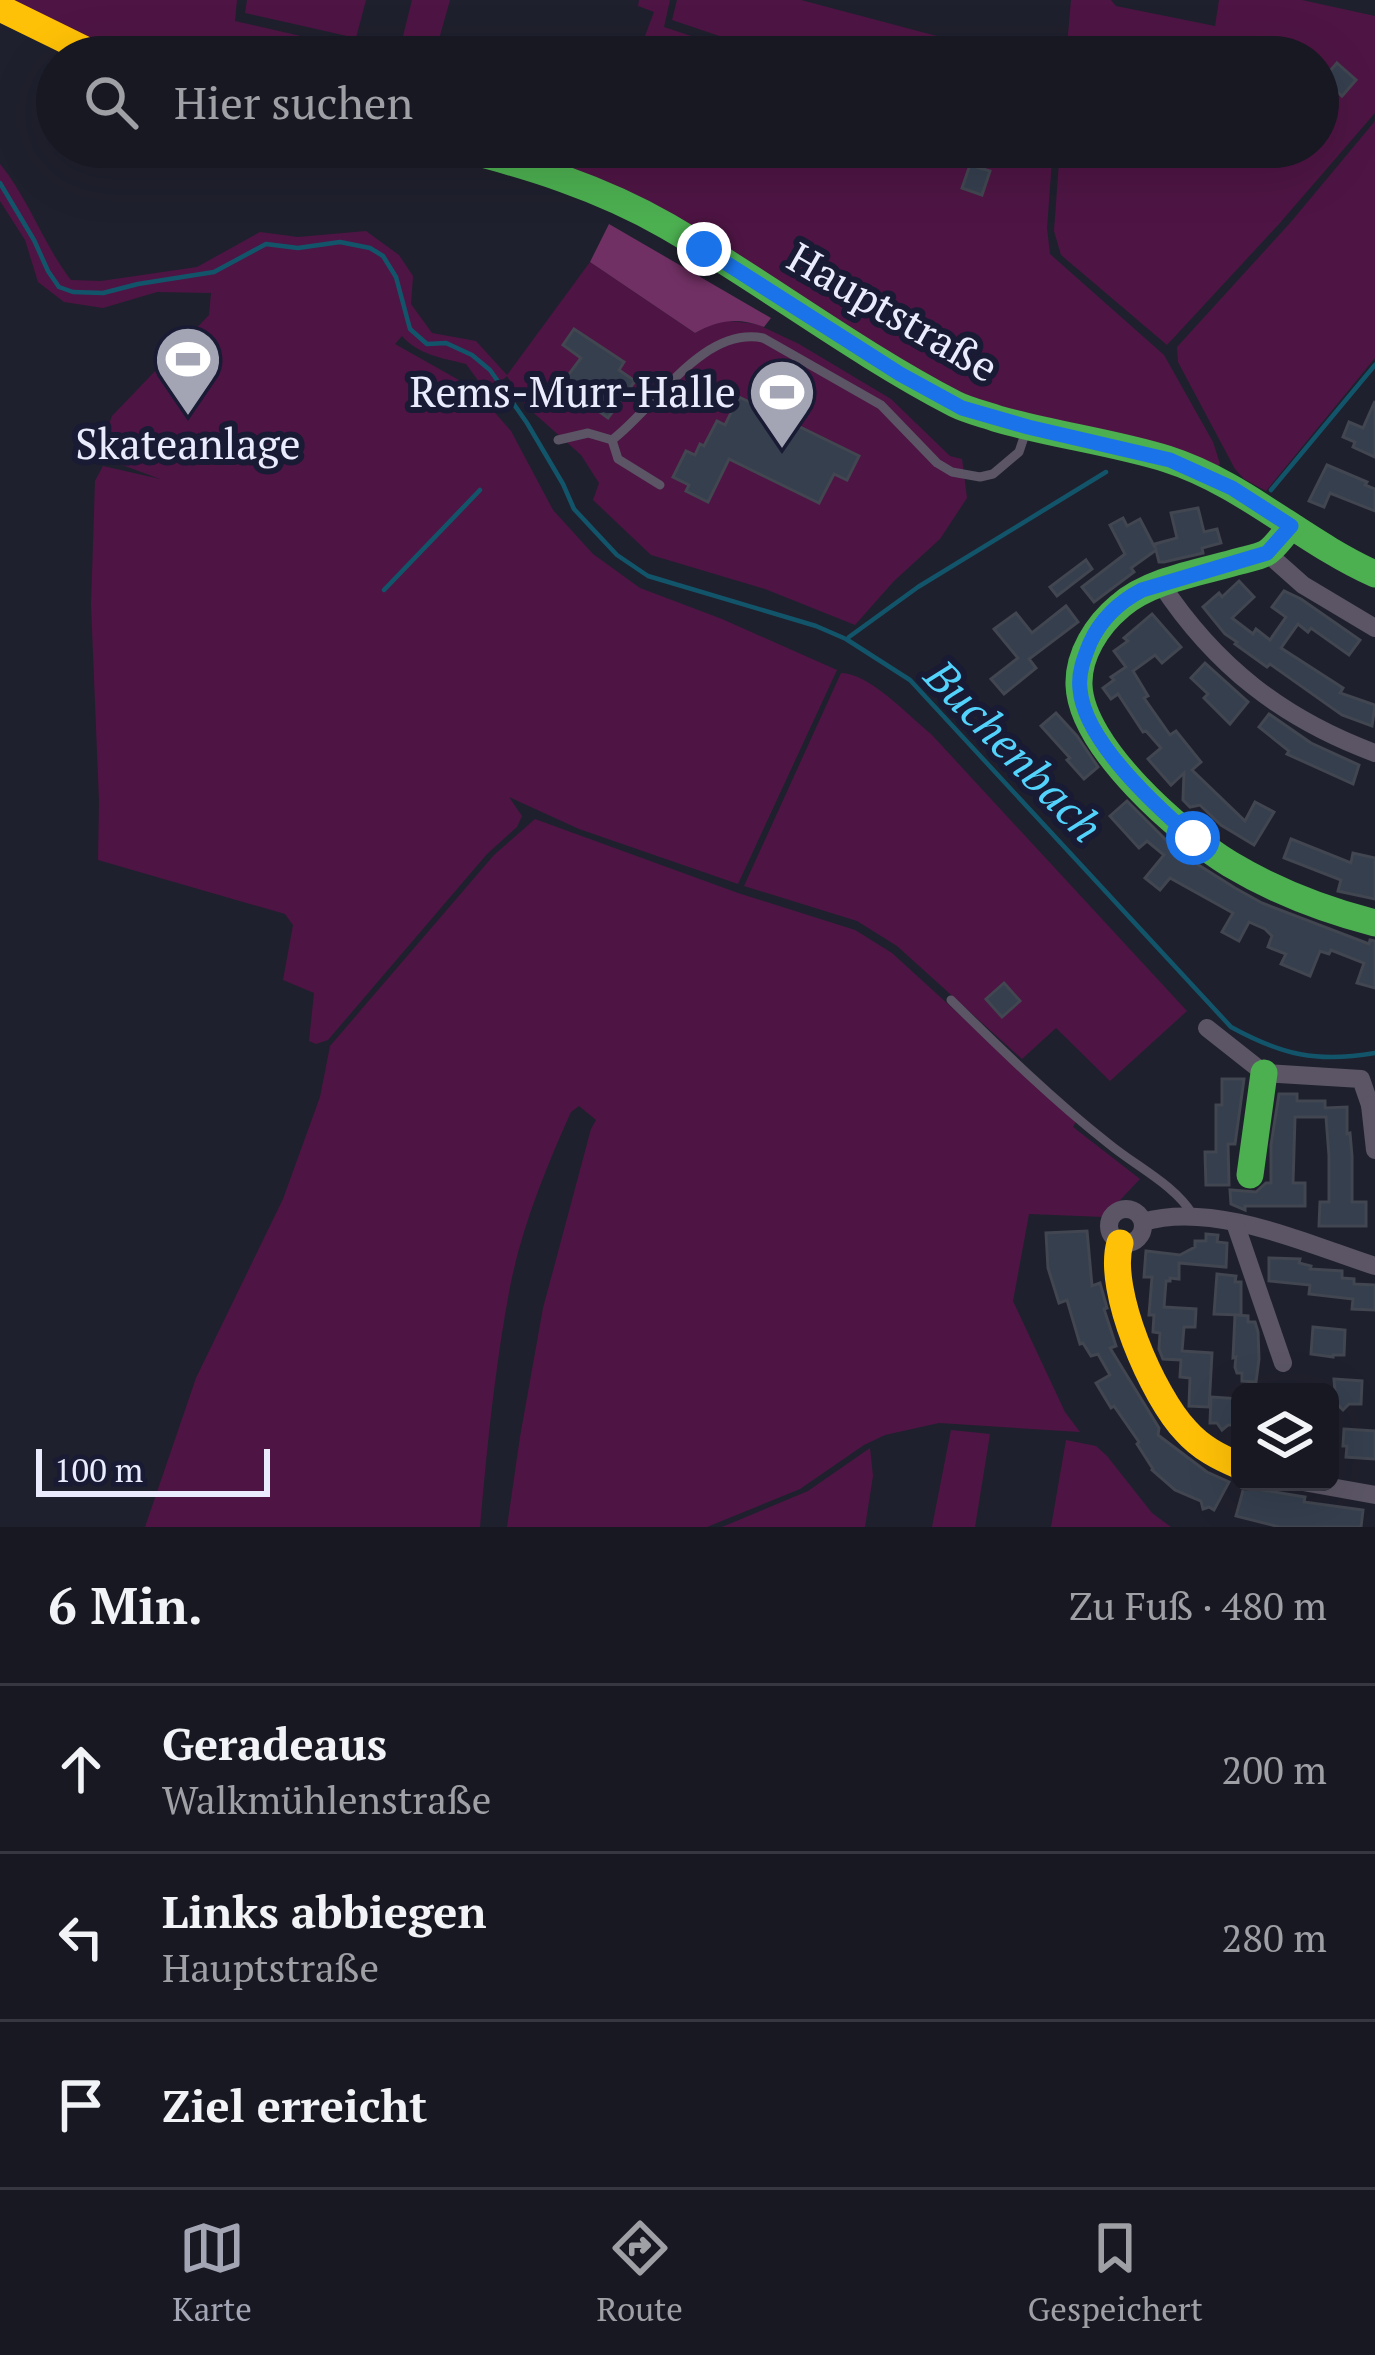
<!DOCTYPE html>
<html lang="de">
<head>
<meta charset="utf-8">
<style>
  body { margin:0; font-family:"PT Serif",serif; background:#20212a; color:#f1f3f6 }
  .controls { position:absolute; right:36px; bottom:36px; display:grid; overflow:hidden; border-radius:18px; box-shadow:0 12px 48px #0002 }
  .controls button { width:108px; height:108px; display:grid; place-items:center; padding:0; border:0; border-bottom:3px solid #363740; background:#171822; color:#f1f3f6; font:60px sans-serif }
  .scale { position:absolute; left:36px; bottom:30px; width:234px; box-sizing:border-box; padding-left:12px; border:6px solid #eaecfe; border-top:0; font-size:33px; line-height:42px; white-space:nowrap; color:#eaecfe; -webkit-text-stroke:9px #191a33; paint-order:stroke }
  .stop { position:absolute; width:36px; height:36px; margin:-27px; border:9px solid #1a73e8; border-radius:50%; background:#fff }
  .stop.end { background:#1a73e8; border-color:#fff; box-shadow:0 3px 12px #0008 }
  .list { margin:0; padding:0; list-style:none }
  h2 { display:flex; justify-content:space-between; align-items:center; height:156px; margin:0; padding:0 48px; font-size:51px }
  h2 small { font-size:39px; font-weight:400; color:#9ea0a5 }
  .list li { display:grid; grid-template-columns:78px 1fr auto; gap:36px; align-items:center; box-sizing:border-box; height:168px; padding:0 48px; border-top:3px solid #363740 }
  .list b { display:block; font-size:45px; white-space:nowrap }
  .list p { margin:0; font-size:39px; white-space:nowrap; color:#9ea0a5 }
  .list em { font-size:39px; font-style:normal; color:#9ea0a5 }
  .icon { flex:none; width:66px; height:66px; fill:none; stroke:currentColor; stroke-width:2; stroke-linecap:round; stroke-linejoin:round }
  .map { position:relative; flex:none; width:1375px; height:1527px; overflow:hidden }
  .search { position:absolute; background:#171822; box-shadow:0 12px 48px #0002; left:36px; right:36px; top:36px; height:132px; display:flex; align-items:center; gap:30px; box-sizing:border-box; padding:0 42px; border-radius:66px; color:#9ea0a5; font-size:45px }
  .sheet { height:660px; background:#171822 }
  nav { display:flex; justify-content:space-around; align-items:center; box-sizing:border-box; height:168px; border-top:3px solid #363740; background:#171822; font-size:33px; color:#9ea0a5 }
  nav a { display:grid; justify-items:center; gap:6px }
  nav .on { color:#a3a5b5 }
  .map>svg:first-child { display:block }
  .green { fill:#4e1544 }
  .forest { fill:#703063 }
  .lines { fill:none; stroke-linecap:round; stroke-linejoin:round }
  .stream { stroke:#12556a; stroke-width:4.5 }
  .building { fill:#353f4e; stroke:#414650; stroke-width:3 }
  .lane { stroke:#5b5565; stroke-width:9 }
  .street { stroke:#5b5565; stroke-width:18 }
  .fast { stroke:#4caf50; stroke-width:27 }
  .slow { stroke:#ffc107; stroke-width:27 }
  .route { stroke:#1a73e8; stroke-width:15 }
  .labels { text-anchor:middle; stroke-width:12; stroke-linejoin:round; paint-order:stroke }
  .street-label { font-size:42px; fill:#eaecfe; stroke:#191a33 }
  .poi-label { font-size:42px; fill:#eaecfe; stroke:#191a33; text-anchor:end }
  .water-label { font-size:45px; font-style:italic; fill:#53d3fc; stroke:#191a33 }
</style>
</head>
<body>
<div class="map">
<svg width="1375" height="1527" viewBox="0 0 1375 1527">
  <rect width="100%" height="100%" fill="#1f202d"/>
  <!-- green -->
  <g class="green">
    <path d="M5,0H237L235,21L392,57H123Z"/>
    <path d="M247,0H366L356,38L245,13Z"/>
    <path d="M412,0H450L434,57L400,48Z"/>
    <path d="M639,0H670L664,27L755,57H637L654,12L638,6Z"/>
    <path d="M677,0H801L1016,57H781L672,20Z"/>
    <path d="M1071,0H1111L1116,6L1215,26L1219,0H1302L1375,16V113L1279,224L1167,345L1061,255L1054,231L1060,147H1318V57H1066Z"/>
    <path d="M1375,121V358L1266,491L1244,479L1235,469L1178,362L1177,347L1290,223Z"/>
    <path d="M546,147H1053L1047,228L1050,254L1164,355L1213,442L1220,464L1215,469L963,399L542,161Z"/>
    <path d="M0,164C29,199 43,244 71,280L101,281L197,267L260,232L298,237L366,231L399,255L413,276L411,304L432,333L476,341L507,375L590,262L695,333L720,320L757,324L799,344L891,399L950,456L962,459L967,498L940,539L894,581L855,625L765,589L651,555L593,500L599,483L581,455L527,407L507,376L488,394L466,364C442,358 419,355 402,336L395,344L473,388L511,431L553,510L593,554L640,588L722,619L837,670L738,884L579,829L509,797L522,816L517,827L487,854L328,1040L316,1044L309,1041L314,993L283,980L293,925L285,914L98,860L99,801L91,605L95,481L103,466L160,479L98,456L112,416L209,315L211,293L157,292L103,308L64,302L38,282L25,240L0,201Z"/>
    <path d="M841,673C869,673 909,716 931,734L1187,1011L1110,1081L1056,1028L1022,1059L897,946L857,921L744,886Z"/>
    <path d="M535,819L738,893L855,930L892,953L1076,1121L1073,1127L1140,1179L1104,1217L1029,1214L1013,1301L1065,1412L1080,1432L939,1423L885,1435L864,1445L800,1489L707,1527H507L520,1437L543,1308L591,1129L596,1120L579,1106L571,1112C546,1168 522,1226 510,1287C495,1366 487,1447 480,1527H145L196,1378L283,1199L320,1097L330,1046L494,855Z"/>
    <path d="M951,1430L990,1434L975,1527H932Z"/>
    <path d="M1066,1440L1096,1446L1107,1456L1152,1513L1171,1527H1051Z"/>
    <path d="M870,1448L873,1476L865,1527H722L808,1491Z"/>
  </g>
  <!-- forest -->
  <path class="forest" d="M609,224L771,318L764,327C737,317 719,320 695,333L590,262Z"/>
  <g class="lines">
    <!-- stream -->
    <g class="stream">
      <path d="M0,183L34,240L48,271L59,287L73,292L103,293L138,284L214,272L266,244L298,248L340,242L370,248L383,256L396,277L410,329L427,344L446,343L472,355L490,370L527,423L563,484L574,509L617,555L648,576L816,626L846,639L910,680L1231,1027C1282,1055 1317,1063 1375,1053"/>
      <path d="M1271,490L1375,365"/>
      <path d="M384,590L480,490"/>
      <path d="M849,637L918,587L1106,472"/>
    </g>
  </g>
  <!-- building -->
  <g class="building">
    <path d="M1337,63L1356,80L1342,96L1323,79Z"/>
    <path d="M970,165L990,171L982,195L962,188Z"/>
    <path d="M574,329L624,362L619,370L635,381L608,418L578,396L574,402L561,392L569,381L566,378L581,358L563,345Z"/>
    <path d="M739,397L859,456L847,480L834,474L819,503L729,459L708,502L686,491L689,485L673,477L686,451L695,455L700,444L704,446L717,421L725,425Z"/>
    <path d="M1375,401V457L1353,447L1355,442L1343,437L1349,422L1363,428Z"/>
    <path d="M1327,465L1367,482L1365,485L1375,489V511L1330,493L1324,507L1309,501Z"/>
    <path d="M1198,508L1204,532L1217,529L1221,543L1202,548L1203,553L1164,562H1159L1156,550L1131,568L1134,572L1094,602L1082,587L1125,554L1110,525L1123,518L1127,526L1140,519L1155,548V544L1177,538L1171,513Z"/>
    <path d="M1086,560L1092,569L1057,596L1050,587Z"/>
    <path d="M1239,581L1254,597L1232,618L1253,634L1256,629L1270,640L1286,617L1272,607L1284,591L1301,599L1360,640L1349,655L1311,628L1308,632L1298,624L1281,648L1343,688L1340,693L1375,705L1372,726L1342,715L1270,664L1267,667L1235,644L1237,642L1225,634L1203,607L1219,593L1222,597Z"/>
    <path d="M1066,606L1078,622L1029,659L1036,668L1004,694L991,679L1018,658L994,629L1016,613L1032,633Z"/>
    <path d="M1152,614L1181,647L1162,663L1155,655L1133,671L1148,696L1144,698L1170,735L1176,731L1201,762L1192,770L1245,821L1255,802L1274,812L1254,845L1221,825L1200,805L1190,807L1183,800L1184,773L1171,785L1148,759L1161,748L1146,731L1143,732L1118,694L1111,699L1103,688L1114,680L1111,677L1126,667L1114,651L1128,641L1124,638Z"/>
    <path d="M1205,663L1248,702L1230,724L1204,698L1208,694L1191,678Z"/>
    <path d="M1056,713L1077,736L1098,767L1084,779L1067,760L1070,758L1041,726Z"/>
    <path d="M1269,714L1311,743L1359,765L1353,784L1287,754L1289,751L1259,727Z"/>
    <path d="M1127,801L1178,852L1235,888L1262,903L1369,944L1370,940L1375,941V988L1357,983L1364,963L1331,950L1329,954L1320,951L1310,976L1281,964L1286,954L1268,947L1272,936L1265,929L1249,922L1239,941L1222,932L1233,913L1170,878L1160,890L1145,878L1164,855L1147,841L1139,848L1110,816Z"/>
    <path d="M1291,839L1351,863L1353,853L1375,858V899L1338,891L1341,880L1284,858Z"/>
    <path d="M1004,983L1020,1001L1002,1017L986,999Z"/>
    <path d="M1222,1079H1244L1235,1144H1228L1229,1185H1206L1205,1152H1216V1105H1222Z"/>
    <path d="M1279,1094H1297V1101H1325V1108L1347,1107V1134L1350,1133L1352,1156V1202H1366V1226H1319L1320,1202H1329V1156L1326,1117H1295L1293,1183H1305V1206H1245V1210L1231,1204L1230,1190L1256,1192L1266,1183H1271V1145Z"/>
    <path d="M1087,1231L1092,1286L1100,1283L1107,1308L1104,1309L1116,1346L1110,1348L1159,1428L1158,1435L1207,1472L1229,1482L1214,1510L1209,1507L1203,1509L1201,1501L1175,1490L1152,1470L1153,1469L1137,1444L1139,1442L1114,1406L1111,1408L1096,1383L1110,1375L1098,1354L1091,1356L1083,1343L1080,1344L1067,1300L1059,1303L1048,1268L1046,1233Z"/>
    <path d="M1206,1234L1218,1235L1217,1242L1227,1243L1226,1267L1179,1263V1279L1170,1278V1281H1166L1164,1307L1196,1309L1195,1327H1184L1182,1351L1212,1353L1209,1407L1189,1406L1190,1378L1180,1377L1181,1360L1163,1359L1159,1349L1160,1333L1153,1332L1154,1315H1149L1152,1277H1144L1146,1251L1180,1255L1195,1247V1241H1206Z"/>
    <path d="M1269,1258L1300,1259L1299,1263L1311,1266L1310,1269L1342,1271V1278L1354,1279V1284L1375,1285V1310L1352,1309L1353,1299L1309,1294L1310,1285L1269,1281Z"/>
    <path d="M1217,1274L1236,1276L1235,1282H1241V1315L1214,1314Z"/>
    <path d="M1235,1315L1248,1316V1322H1255L1258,1332L1259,1359L1256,1382L1242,1381V1373H1237L1235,1367L1236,1357L1233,1358Z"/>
    <path d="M1313,1327L1345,1330L1344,1355H1333V1357L1311,1354Z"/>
    <path d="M1334,1379L1362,1381L1361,1404H1349L1343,1410L1336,1403Z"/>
    <path d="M1211,1397L1240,1399V1425H1228L1222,1430L1217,1423H1210Z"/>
    <path d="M1344,1429L1375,1431V1459L1346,1457L1347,1446H1343Z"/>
    <path d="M1244,1487L1305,1497L1304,1502L1363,1510L1361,1527H1280L1236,1516Z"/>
  </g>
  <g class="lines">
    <!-- lane -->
    <g class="lane">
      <path d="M558,440L588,433L612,440"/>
      <path d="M612,440C655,408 702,326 763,338L881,405L937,463L952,472L980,477L993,474L1019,452L1026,431"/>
      <path d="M612,440L618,459L660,485"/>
      <path d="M951,1000C1002,1050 1053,1100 1109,1144C1137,1167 1175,1185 1193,1215"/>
    </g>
    <!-- street -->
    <g class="street">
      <path d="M1267,553L1303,585L1375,628"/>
      <path d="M1161,584C1215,666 1283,719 1375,753"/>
      <path d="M1207,1028L1264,1073L1361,1079L1370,1105H1375"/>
      <path d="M1370,1105L1375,1150"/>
      <circle cx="1126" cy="1226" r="17"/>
      <path d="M1143,1222C1214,1201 1307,1244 1375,1266"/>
      <path d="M1235,1223L1283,1363"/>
      <path d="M1303,1482L1375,1495"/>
    </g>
    <!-- fast -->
    <g class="fast">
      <path d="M454,147C528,165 601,188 667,226C765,283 855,352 955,404C969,411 984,414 998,419C1054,435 1112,442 1167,459C1243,483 1303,542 1375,574"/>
      <path d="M1291,526C1284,534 1275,548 1266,553C1259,557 1247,559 1240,561C1202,572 1149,580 1120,606C1097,625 1078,655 1079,685C1081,747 1181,834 1230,864C1275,891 1325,910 1375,923"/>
      <path d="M1250,1175L1264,1073"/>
    </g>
    <!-- slow -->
    <g class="slow">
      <path d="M0,8L100,57"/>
      <path d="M1120,1243C1106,1289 1153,1397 1186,1431C1201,1448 1219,1457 1240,1466"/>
    </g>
  </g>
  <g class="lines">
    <!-- route -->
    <path class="route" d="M704,249L900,374L962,408L1028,427L1170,460L1232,488L1291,526L1267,553L1142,590C1119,602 1101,619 1090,643C1084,658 1078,673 1080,689C1084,741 1156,806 1193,838"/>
  </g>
  <!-- icons -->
  <defs>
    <symbol id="stadium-pin" viewBox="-11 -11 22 30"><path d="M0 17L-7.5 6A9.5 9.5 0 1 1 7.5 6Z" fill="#a3a5b5" stroke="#191a33"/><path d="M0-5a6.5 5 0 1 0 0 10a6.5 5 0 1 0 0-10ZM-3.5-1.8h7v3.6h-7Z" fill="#fff"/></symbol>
  </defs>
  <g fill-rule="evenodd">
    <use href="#stadium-pin" x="150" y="321" width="76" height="104"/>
    <use href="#stadium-pin" x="744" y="354" width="76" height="104"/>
  </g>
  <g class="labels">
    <!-- street labels -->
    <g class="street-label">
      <text transform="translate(893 312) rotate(30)" y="15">Hauptstraße</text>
    </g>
    <!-- poi labels -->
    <g class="poi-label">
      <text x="736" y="407">Rems-Murr-Halle</text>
      <text x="188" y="459" text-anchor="middle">Skateanlage</text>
    </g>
    <!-- water labels -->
    <g class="water-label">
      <text transform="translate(1014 751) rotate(46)" y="16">Buchenbach</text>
    </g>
  </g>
</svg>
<div class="controls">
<button><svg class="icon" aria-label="layers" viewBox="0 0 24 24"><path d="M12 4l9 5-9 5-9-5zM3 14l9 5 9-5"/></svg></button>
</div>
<div class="scale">100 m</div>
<div class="stop" style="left:1193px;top:838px"></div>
<div class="stop end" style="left:704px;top:249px"></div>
<div class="search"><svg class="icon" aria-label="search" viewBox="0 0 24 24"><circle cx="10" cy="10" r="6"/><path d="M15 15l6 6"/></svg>Hier suchen</div>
</div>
<section class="sheet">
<h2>6 Min.<small>Zu Fuß · 480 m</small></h2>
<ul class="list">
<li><svg class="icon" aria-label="ahead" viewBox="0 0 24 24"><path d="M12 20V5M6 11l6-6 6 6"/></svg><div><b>Geradeaus</b><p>Walkmühlenstraße</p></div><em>200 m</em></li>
<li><svg class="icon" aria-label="left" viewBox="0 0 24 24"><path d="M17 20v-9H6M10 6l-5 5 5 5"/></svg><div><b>Links abbiegen</b><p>Hauptstraße</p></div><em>280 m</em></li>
<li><svg class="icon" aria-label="arrive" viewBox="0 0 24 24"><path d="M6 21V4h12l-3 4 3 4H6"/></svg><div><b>Ziel erreicht</b></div></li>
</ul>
</section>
<nav>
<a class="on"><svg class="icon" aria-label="map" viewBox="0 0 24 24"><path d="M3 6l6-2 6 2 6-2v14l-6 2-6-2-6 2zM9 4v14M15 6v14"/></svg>Karte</a>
<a><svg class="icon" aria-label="directions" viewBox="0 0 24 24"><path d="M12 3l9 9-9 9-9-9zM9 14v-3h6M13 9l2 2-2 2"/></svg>Route</a>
<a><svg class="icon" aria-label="saved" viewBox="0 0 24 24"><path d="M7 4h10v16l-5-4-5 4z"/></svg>Gespeichert</a>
</nav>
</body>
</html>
